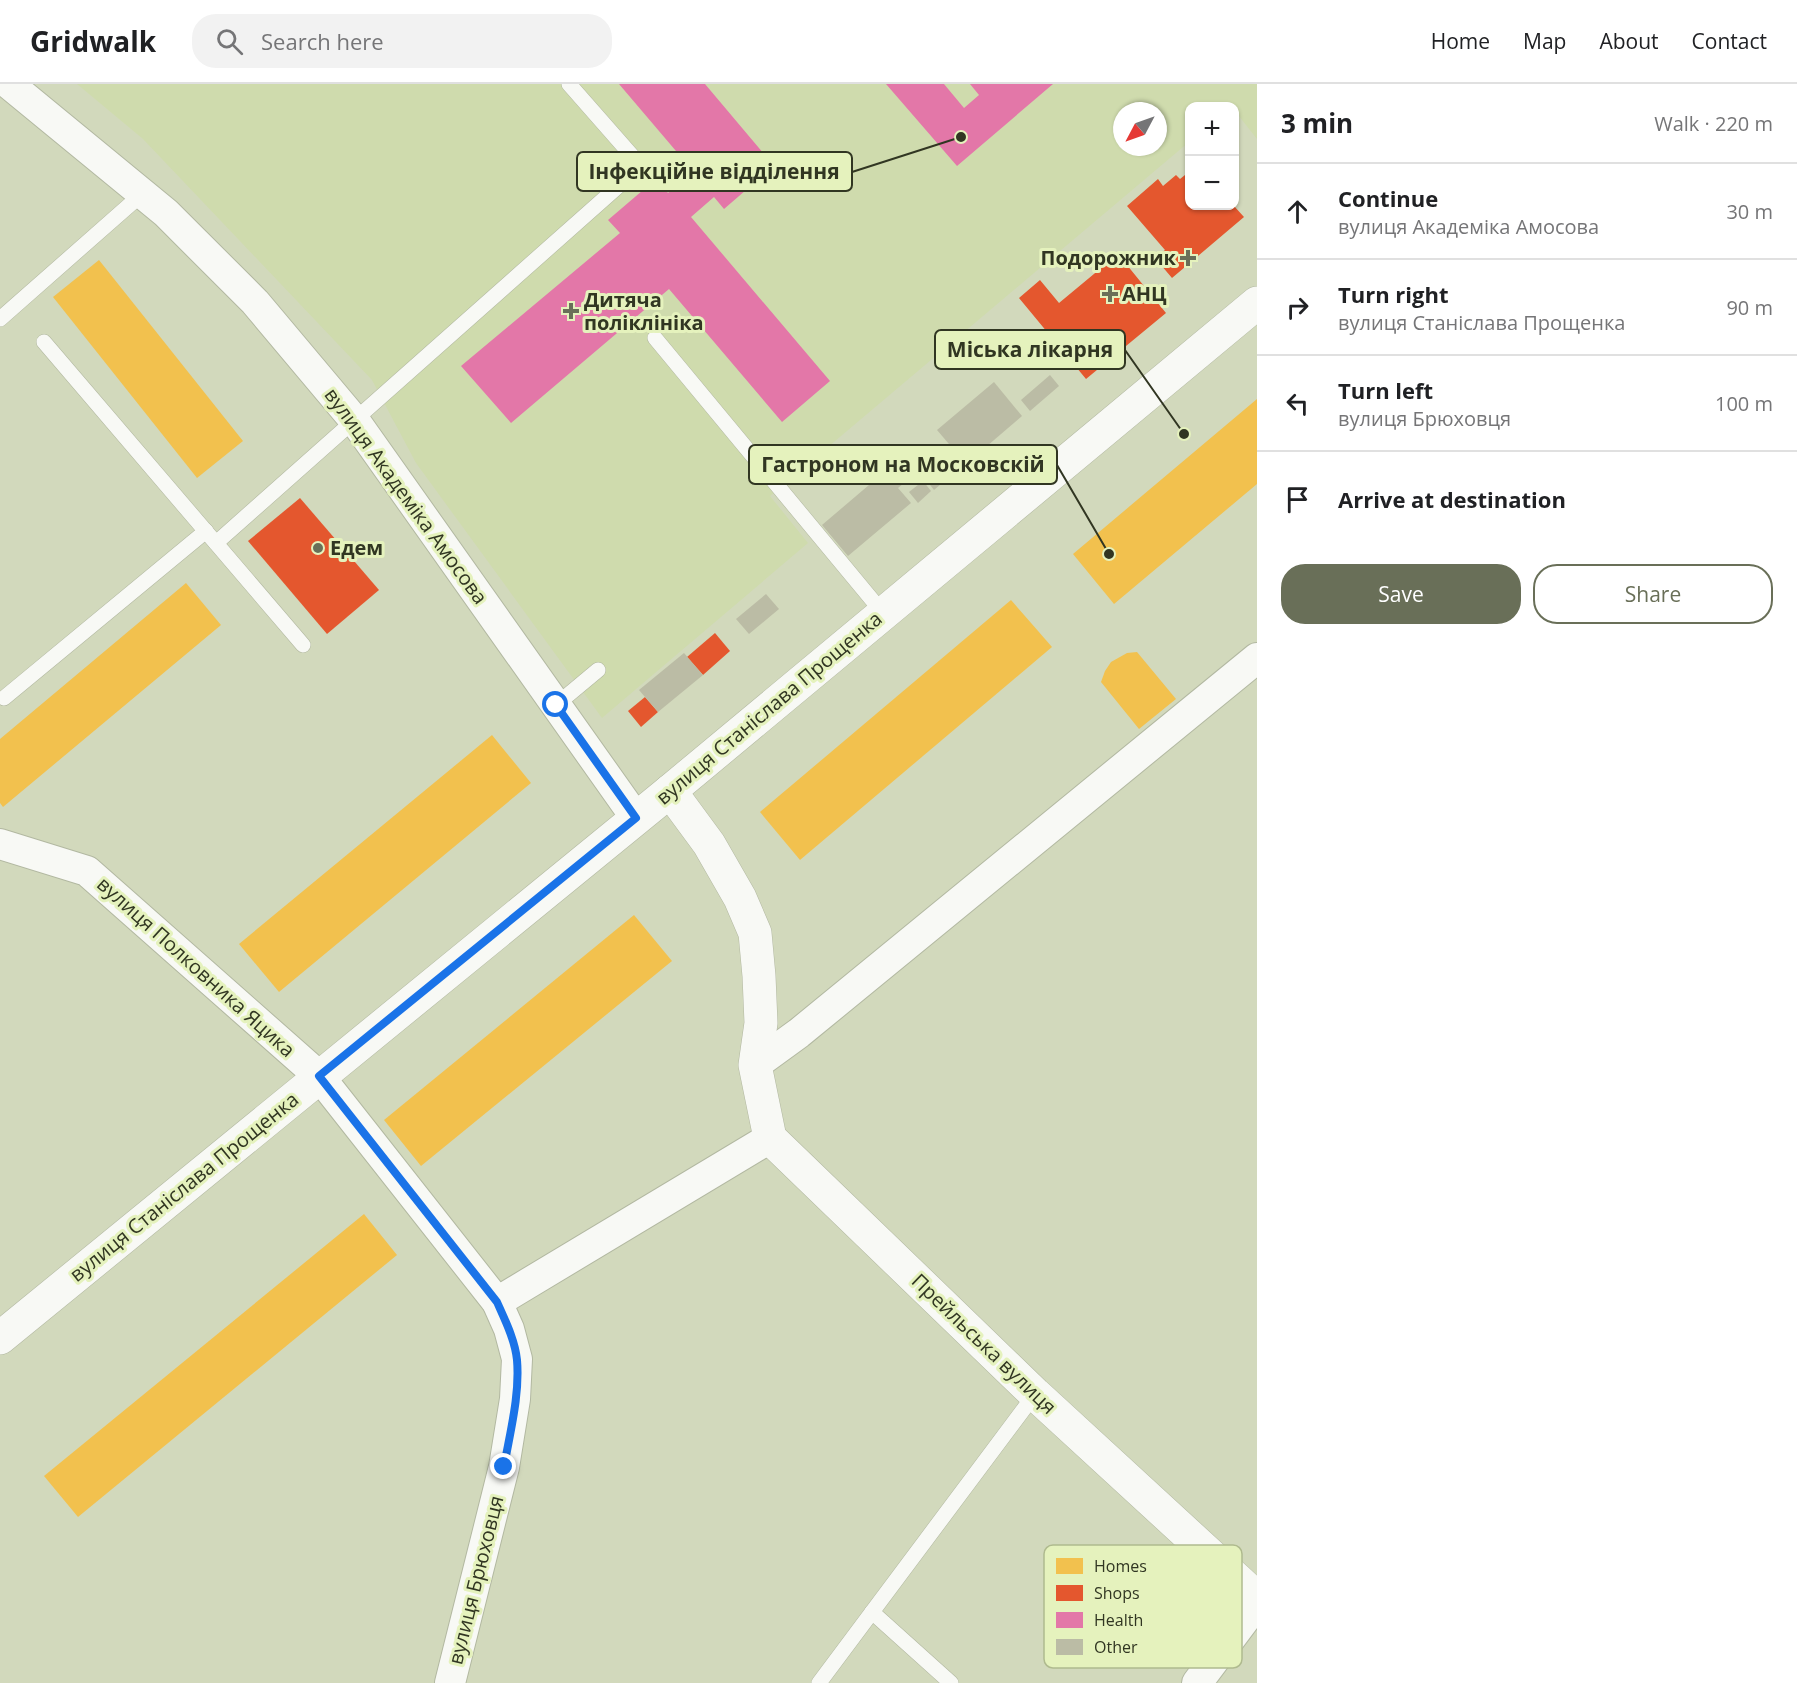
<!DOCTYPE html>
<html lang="en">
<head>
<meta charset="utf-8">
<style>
  body { margin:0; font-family:"Open Sans",sans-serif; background:#f2f2f2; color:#202124 }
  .controls { position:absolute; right:18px; top:18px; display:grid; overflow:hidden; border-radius:12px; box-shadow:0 2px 4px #0004 }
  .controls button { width:54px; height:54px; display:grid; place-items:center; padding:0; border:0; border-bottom:2px solid #e0e0e0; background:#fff; color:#202124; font:30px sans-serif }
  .compass { position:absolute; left:1113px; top:18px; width:54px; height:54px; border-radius:50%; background:#fff; box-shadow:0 2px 4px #0004; rotate:229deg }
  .stop { position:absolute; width:18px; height:18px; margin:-14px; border:4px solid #1a73e8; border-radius:50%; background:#fff }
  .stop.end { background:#1a73e8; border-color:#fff; box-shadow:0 2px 6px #0008 }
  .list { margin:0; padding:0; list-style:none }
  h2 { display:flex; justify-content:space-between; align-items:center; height:78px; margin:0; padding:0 24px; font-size:26px }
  h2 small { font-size:20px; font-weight:400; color:#757577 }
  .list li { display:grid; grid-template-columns:39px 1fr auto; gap:18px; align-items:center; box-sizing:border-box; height:96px; padding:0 24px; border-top:2px solid #e0e0e0 }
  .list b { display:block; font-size:22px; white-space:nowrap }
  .list p { margin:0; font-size:20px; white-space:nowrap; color:#757577 }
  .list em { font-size:20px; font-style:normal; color:#757577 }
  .actions { display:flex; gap:12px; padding:18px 24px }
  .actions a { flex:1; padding:14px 0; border:2px solid #696f58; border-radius:24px; text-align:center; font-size:21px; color:#696f58 }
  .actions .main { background:#696f58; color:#fff }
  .icon { flex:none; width:33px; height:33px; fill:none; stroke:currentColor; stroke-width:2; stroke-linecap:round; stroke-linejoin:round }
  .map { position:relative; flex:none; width:1257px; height:1599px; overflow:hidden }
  header { display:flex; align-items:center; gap:36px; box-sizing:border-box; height:84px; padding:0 30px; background:#fff; border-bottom:2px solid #e0e0e0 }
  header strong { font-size:28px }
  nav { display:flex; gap:33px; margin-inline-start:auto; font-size:21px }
  .search { width:420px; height:54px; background:#f2f2f2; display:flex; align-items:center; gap:15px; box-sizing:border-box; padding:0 21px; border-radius:24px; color:#757577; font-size:22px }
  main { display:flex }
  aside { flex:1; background:#fff }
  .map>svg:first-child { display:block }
  .built { fill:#cfdbad; fill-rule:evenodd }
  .homes { fill:#f2c14e }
  .shops { fill:#e4572e }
  .health { fill:#e377a8 }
  .building { fill:#bbbca5 }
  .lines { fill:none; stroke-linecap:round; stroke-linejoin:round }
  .lane-casing { stroke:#b2b8a1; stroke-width:16 }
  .street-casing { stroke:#b2b8a1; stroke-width:32 }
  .secondary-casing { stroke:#b2b8a1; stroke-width:34 }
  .primary-casing { stroke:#b2b8a1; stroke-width:34 }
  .lane { stroke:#f8f9f5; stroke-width:15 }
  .street { stroke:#f8f9f5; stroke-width:30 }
  .secondary { stroke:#f8f9f5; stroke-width:33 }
  .primary { stroke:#f8f9f5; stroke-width:33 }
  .route { stroke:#1a73e8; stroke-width:8 }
  .poi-dot { fill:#696f58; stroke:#e5f2bd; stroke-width:2 }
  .labels { text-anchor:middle; stroke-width:6; stroke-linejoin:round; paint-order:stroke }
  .poi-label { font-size:20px; font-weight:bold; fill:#313622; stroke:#e5f2bd; text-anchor:start }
  .street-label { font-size:20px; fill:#313622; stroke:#e5f2bd }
  .key { fill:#e5f2bd; stroke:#afba8e; stroke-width:1.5 }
  .key-label { font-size:16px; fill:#313622 }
  .leader { fill:none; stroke:#313622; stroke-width:2 }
  .callout-dot { fill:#313622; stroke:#e5f2bd; stroke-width:2 }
  .callout { fill:#e5f2bd; stroke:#313622; stroke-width:2 }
  .callout-label { font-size:21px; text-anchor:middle; font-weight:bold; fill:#313622 }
</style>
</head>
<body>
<header>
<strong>Gridwalk</strong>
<div class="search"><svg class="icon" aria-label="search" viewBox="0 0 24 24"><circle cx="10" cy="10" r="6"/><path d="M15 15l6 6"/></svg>Search here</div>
<nav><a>Home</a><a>Map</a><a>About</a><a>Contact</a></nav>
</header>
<main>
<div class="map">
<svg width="1257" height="1599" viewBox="0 0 1257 1599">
  <rect width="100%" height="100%" fill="#d2d9bc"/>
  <!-- built -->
  <path class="built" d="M77,0H1257V55L1235,27L1234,22H1190L1189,58L770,412L808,459L602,634L416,379L372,296L143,55ZM1122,27H1158V63H1122Z"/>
  <!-- homes -->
  <g class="homes">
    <path d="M99,176L243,357L197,394L53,213Z"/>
    <path d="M1257,315V400L1114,520L1073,470Z"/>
    <path d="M186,499L221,541L3,723L0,719V655Z"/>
    <path d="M1011,516L1052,563L800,776L760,728Z"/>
    <path d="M1137,568L1176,615L1139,645L1101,598L1105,587L1111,578L1127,569Z"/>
    <path d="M492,651L531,699L279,908L239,860Z"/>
    <path d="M634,831L672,877L421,1082L384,1036Z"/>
    <path d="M364,1130L397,1171L78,1433L44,1392Z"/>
  </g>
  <!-- shops -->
  <g class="shops">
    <path d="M1190,87V122H1234L1244,133L1172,194L1155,174L1165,166L1127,122L1158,95L1163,102L1176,91L1180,95Z"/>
    <path d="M1118,170L1166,229L1086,295L1019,214L1040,196L1059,219Z"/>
    <path d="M300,414L379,506L327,550L248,457Z"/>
    <path d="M715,549L730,567L703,591L687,573Z"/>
    <path d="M645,613L658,628L641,643L628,627Z"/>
  </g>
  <!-- health -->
  <g class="health">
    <path d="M619,0H705L774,82L724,125L714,113L691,133L830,297L782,338L669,205L511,339L461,282L620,149L608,136L656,95L668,109L693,87Z"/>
    <path d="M886,0H944L964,24L979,11L970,0H1053L957,82Z"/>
  </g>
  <!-- building -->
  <g class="building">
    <path d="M1050,291L1059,302L1030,327L1021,316Z"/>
    <path d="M994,298L1022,332L966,380L937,346Z"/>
    <path d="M933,376L948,394L934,406L920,388Z"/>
    <path d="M896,378L910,394L898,404L911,419L848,472L822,441Z"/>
    <path d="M923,397L931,407L918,419L909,408Z"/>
    <path d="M766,510L779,525L749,550L736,535Z"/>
    <path d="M684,569L703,591L658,628L639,606Z"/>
  </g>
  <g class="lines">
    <defs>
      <g id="lane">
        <path d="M0,235L142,110"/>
        <path d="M655,254L883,529"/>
        <path d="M44,258L303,561"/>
        <path d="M216,459L641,82L569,0"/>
        <path d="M4,614L206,447"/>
        <path d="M556,621L598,586"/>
        <path d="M872,1528L951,1599"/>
        <path d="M819,1599L1035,1310"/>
      </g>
      <g id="street">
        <path d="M9,0L166,129L255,218L355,337L636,734"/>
        <path d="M0,760L87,787L319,992L497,1218L509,1245L517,1275L515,1315L504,1383L450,1599"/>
        <path d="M755,981L799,949L1257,574"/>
        <path d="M497,1218L770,1054"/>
        <path d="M1197,1599L1257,1519"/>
      </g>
      <path id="secondary" d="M670,707L709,760L740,814L755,849L759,892L761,939L755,981L770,1054L1035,1310L1257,1514"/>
      <path id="primary" d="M0,1254L670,707L1257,219"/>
    </defs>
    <!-- lane casing -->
    <use href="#lane" class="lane-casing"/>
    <!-- street casing -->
    <use href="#street" class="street-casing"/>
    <!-- secondary casing -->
    <use href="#secondary" class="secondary-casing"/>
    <!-- primary casing -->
    <use href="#primary" class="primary-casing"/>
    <!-- lane -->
    <use href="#lane" class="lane"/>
    <!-- street -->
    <use href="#street" class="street"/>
    <!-- secondary -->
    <use href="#secondary" class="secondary"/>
    <!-- primary -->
    <use href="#primary" class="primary"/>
  </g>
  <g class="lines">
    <!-- route -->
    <path class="route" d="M504,1383C510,1348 520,1311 517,1276C515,1256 505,1236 497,1218L319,992L636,734L556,621"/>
  </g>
  <!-- markers -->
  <g class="poi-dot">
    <path d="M1185 165h6v6h6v6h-6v6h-6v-6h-6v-6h6z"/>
    <path d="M1107 201h6v6h6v6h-6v6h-6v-6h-6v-6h6z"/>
    <path d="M568 218h6v6h6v6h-6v6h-6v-6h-6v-6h6z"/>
    <circle cx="318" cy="464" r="6"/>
  </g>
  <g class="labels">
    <!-- poi labels -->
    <g class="poi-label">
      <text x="1176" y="181" text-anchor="end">Подорожник</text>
      <text x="1122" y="217">АНЦ</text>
      <text x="584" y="223">Дитяча<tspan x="584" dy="23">поліклініка</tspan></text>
      <text x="330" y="471">Едем</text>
    </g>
    <!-- street labels -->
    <g class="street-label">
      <text transform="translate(406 412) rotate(54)" y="7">вулиця Академіка Амосова</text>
      <text transform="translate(769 624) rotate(-40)" y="7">вулиця Станіслава Прощенка</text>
      <text transform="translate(196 883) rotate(42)" y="7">вулиця Полковника Яцика</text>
      <text transform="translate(184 1103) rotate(-39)" y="7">вулиця Станіслава Прощенка</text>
      <text transform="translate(984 1260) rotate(44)" y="7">Прейльська вулиця</text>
      <text transform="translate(476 1496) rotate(-76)" y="7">вулиця Брюховця</text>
    </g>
  </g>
  <!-- legend -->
  <rect x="1044" y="1461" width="198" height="123" rx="9" class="key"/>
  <rect x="1056" y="1474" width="27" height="16" fill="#f2c14e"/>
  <rect x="1056" y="1501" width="27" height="16" fill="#e4572e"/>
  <rect x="1056" y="1528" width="27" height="16" fill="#e377a8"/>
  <rect x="1056" y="1555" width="27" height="16" fill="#bbbca5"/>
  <g class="key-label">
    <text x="1094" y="1488">Homes</text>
    <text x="1094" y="1515">Shops</text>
    <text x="1094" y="1542">Health</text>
    <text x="1094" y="1569">Other</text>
  </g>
  <!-- callouts -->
  <path class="leader" d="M961 53L852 88M1184 350L1125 266M1109 470L1057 381"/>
  <g class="callout-dot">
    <circle cx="961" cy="53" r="6"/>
    <circle cx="1184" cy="350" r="6"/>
    <circle cx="1109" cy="470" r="6"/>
  </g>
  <g class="callout">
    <rect x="577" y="68" width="275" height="39" rx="6"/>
    <rect x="935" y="246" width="190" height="39" rx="6"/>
    <rect x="749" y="361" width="308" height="39" rx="6"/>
  </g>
  <g class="callout-label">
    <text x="714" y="95">Інфекційне відділення</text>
    <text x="1030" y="273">Міська лікарня</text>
    <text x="903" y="388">Гастроном на Московскій</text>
  </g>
</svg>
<div class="controls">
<button>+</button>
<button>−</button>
</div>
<svg class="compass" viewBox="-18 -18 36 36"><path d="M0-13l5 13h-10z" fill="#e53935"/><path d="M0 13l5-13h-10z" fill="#757577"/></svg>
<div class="stop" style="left:556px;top:621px"></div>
<div class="stop end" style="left:504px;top:1383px"></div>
</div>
<aside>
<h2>3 min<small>Walk · 220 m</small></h2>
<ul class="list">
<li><svg class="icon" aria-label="ahead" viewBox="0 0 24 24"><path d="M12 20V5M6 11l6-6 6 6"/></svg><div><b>Continue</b><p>вулиця Академіка Амосова</p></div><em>30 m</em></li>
<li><svg class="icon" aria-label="right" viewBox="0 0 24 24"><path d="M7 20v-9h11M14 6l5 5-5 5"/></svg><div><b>Turn right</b><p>вулиця Станіслава Прощенка</p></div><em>90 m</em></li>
<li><svg class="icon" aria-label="left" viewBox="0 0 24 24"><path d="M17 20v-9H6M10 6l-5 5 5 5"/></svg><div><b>Turn left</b><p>вулиця Брюховця</p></div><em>100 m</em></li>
<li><svg class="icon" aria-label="arrive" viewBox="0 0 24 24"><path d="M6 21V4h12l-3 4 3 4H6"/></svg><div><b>Arrive at destination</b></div></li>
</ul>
<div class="actions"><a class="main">Save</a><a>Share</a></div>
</aside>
</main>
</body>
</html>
